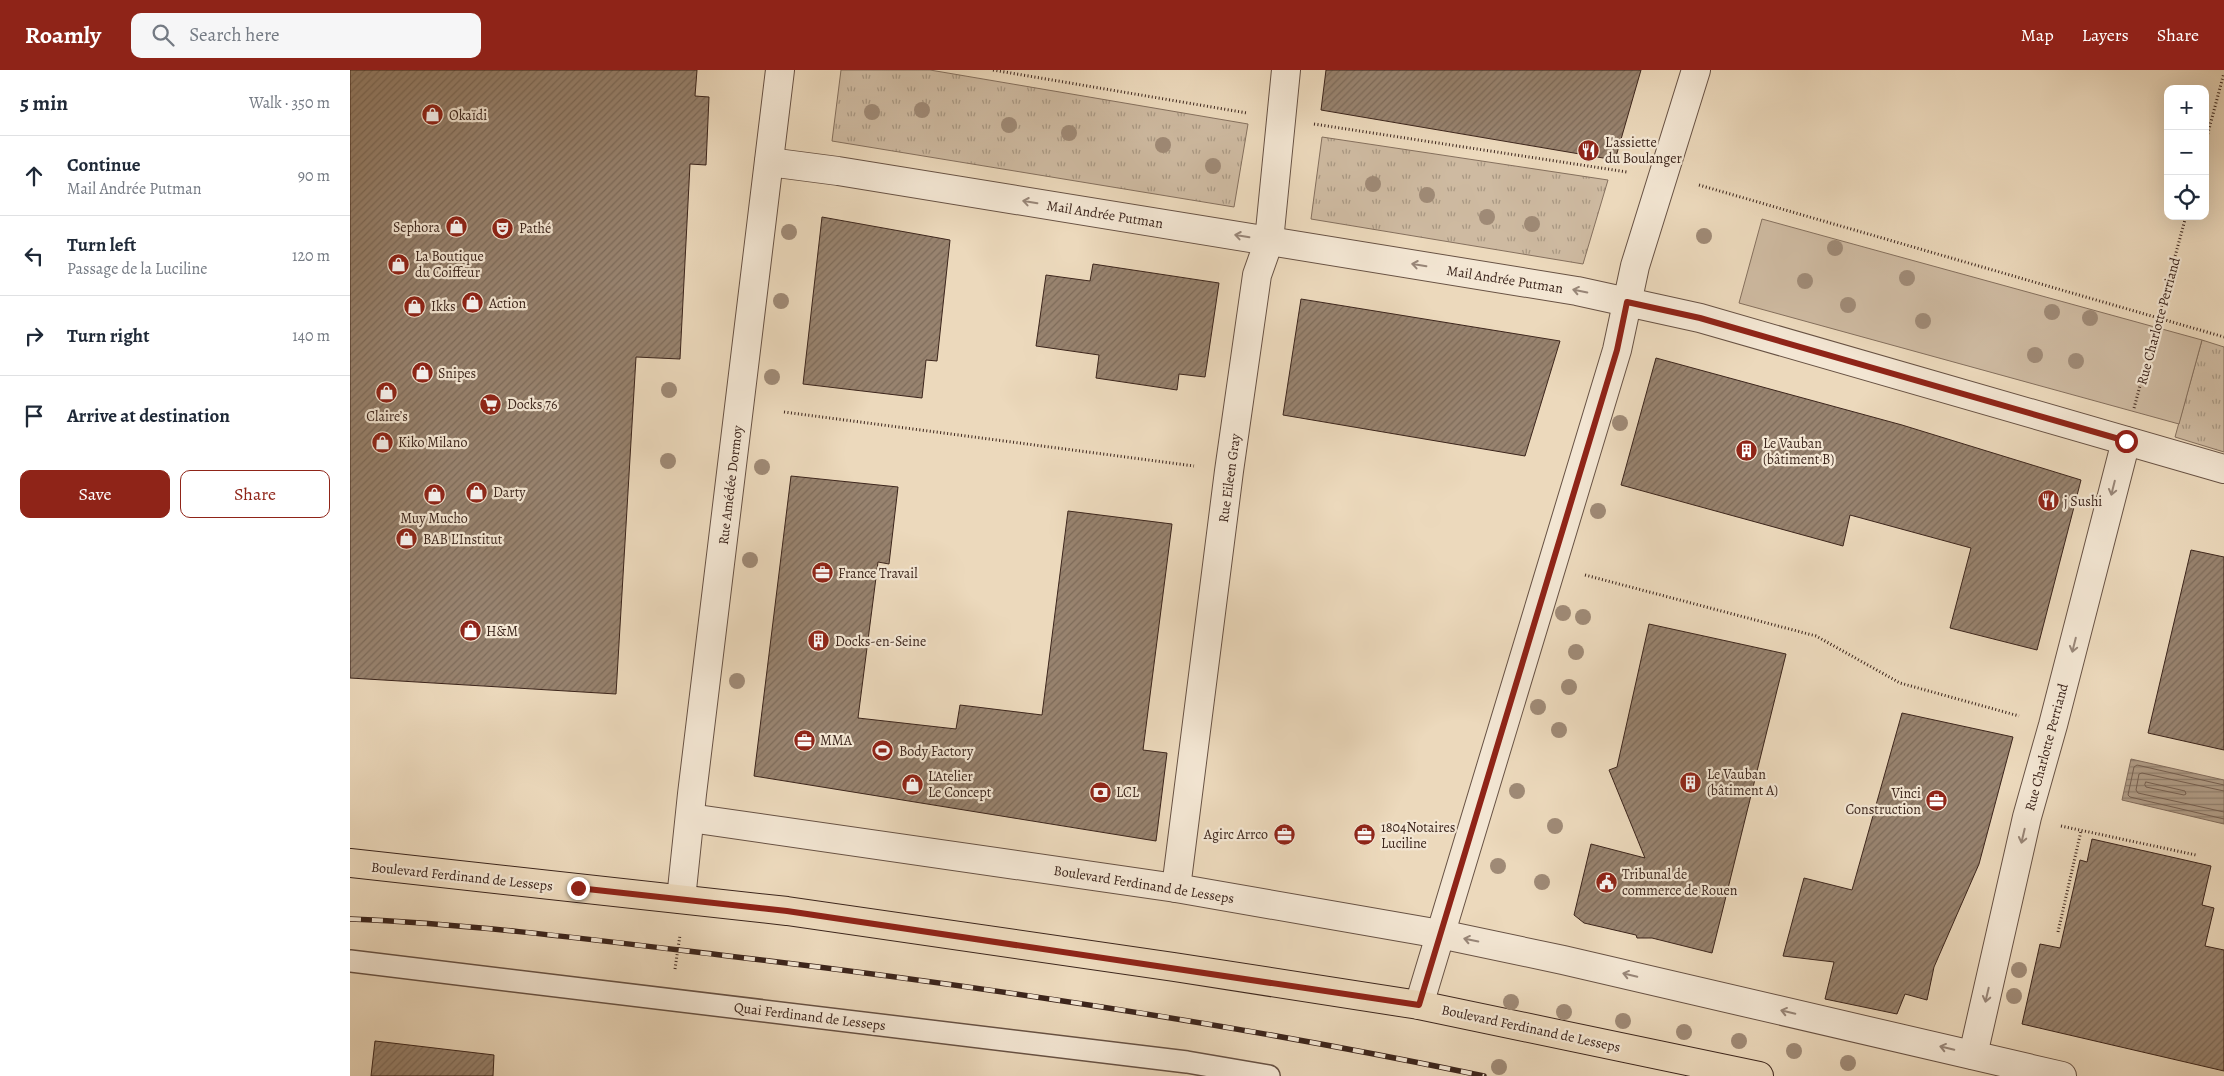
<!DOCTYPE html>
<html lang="en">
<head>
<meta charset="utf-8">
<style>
  body { margin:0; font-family:Alegreya,serif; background:#f6f6f7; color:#1f2937 }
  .controls { position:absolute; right:15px; top:15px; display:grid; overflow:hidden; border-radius:10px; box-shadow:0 5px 20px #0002 }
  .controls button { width:45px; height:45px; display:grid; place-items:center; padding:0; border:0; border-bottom:1px solid #e0e1e3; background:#fff; color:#1f2937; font:25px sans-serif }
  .stop { position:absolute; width:15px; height:15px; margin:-11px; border:4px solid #8f2418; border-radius:50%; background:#fff }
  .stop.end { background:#8f2418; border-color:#fff; box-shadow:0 1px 5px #0008 }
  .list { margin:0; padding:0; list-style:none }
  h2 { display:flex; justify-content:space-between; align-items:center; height:65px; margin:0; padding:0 20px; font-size:21px }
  h2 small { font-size:16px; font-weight:400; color:#747a83 }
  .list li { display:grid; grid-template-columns:32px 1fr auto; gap:15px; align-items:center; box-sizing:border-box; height:80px; padding:0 20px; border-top:1px solid #e0e1e3 }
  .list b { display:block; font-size:19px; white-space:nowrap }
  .list p { margin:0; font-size:16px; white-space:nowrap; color:#747a83 }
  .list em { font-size:16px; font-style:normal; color:#747a83 }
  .actions { display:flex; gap:10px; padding:15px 20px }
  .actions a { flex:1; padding:11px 0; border:1px solid #8f2418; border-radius:10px; text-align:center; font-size:18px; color:#8f2418 }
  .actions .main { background:#8f2418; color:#fff }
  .icon { flex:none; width:28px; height:28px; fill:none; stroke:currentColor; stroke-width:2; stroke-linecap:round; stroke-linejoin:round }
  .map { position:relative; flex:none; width:1874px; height:1006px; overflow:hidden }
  header { display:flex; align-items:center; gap:30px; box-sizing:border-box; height:70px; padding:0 25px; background:#8f2418; color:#fff }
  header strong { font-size:24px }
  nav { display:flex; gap:28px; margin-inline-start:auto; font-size:18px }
  .search { width:350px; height:45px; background:#f6f6f7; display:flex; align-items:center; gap:12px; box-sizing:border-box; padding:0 18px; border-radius:10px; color:#747a83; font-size:19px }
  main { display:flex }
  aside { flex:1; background:#fff }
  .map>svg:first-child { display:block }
  .grass { fill:url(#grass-tufts); stroke:#85705e }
  .park { fill:#cebaa1; stroke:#85705e }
  .water { fill:url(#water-rules); stroke:#826c5c }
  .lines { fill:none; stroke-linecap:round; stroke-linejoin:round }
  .shore { stroke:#766051; stroke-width:1 }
  .building { fill:url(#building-hatch); stroke:#3c251c }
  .service-casing { stroke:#685244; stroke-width:24 }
  .pedestrian-casing { stroke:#685244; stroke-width:30 }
  .minor-casing { stroke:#685244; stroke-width:30 }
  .primary-casing { stroke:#3c251c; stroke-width:30 }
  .path { stroke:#3c251c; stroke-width:3; stroke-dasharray:1 2.5; stroke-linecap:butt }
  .service { stroke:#f3e6d3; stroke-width:21 }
  .pedestrian { stroke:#f3e6d3; stroke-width:28 }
  .minor { stroke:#f3e6d3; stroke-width:28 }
  .primary { stroke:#ecd9bc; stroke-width:28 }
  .rail-casing { stroke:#3c251c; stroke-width:5.5 }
  .rail { stroke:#f3e6d3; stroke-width:4; stroke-dasharray:11; stroke-linecap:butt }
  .tree { fill:#9f8a76 }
  .oneway { stroke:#988678 }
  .route { stroke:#8f2418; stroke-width:6 }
  .labels { text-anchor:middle; stroke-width:4.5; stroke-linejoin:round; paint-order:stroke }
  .poi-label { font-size:14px; fill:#3c251c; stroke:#f3e6d3; text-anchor:start }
  .street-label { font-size:14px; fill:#3c251c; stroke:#f3e6d3 }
</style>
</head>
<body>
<header>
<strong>Roamly</strong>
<div class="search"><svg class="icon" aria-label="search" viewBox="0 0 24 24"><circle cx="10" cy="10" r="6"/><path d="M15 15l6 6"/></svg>Search here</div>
<nav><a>Map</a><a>Layers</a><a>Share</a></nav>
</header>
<main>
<aside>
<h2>5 min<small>Walk · 350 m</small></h2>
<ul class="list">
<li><svg class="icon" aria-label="ahead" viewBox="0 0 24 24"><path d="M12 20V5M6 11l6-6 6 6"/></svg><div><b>Continue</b><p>Mail Andrée Putman</p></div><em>90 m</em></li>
<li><svg class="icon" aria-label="left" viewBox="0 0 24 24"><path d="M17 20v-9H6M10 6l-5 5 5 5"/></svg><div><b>Turn left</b><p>Passage de la Luciline</p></div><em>120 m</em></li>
<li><svg class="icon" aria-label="right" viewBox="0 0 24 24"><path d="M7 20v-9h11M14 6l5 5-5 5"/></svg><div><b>Turn right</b></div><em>140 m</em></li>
<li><svg class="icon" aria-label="arrive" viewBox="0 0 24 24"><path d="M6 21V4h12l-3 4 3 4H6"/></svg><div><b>Arrive at destination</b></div></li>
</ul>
<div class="actions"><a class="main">Save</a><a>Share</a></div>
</aside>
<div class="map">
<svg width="1874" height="1006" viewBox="0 0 1874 1006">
  <defs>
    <pattern id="grass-tufts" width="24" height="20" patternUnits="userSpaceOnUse" patternTransform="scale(1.25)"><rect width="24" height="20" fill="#cebaa1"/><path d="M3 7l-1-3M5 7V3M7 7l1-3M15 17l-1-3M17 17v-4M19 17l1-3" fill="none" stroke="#a89782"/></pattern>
    <pattern id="water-rules" width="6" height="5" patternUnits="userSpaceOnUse" patternTransform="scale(1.25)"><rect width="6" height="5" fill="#b09c86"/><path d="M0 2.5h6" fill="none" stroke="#907f6d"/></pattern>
    <pattern id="building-hatch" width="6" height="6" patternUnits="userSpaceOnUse" patternTransform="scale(1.25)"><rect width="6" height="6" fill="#98836f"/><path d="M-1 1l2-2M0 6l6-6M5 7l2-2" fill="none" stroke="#7d6b5a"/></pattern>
  </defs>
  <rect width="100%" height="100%" fill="#ecd9bc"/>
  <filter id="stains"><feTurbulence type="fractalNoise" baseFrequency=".004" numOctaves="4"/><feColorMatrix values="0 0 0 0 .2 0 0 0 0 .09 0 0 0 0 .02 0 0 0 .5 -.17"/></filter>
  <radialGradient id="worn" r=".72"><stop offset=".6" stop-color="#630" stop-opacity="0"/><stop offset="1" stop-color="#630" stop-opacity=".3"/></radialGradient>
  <!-- grass -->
  <g class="grass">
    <path d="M491,0H580L898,54L884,137L482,71Z"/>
    <path d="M972,67L1258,110L1233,194L961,149Z"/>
    <path d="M1852,270L1874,277V382L1825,367Z"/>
  </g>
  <!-- park -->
  <path class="park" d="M1412,149L1852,270L1829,354L1389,233Z"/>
  <!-- water -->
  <path class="water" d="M1781,689L1874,710V754L1772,730Z"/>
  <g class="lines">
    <!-- shore -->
    <g class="shore">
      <path d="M1796,712L1835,721L1836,724L1834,725L1796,717L1795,715Z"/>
      <path d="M1874,715L1787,695L1784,697L1778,725L1780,727L1874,749"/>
      <path d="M1874,721L1792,703L1789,704L1786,720L1788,723L1874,742"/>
    </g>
  </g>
  <!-- building -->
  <g class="building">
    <path d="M0,0H347L345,26L359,27L356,95L340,94L330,289L286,287L266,624L0,608Z"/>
    <path d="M976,0H1291L1265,90L971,40Z"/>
    <path d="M472,147L600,170L587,291L576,290L572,328L453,314Z"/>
    <path d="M743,194L869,213L855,307L829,304L827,320L746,308L749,285L686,276L696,205L740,211Z"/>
    <path d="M951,229L1210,271L1175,386L933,345Z"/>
    <path d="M1306,288L1552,355L1731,410L1687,580L1600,558L1621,478L1500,445L1493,476L1271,415Z"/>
    <path d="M441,406L548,417L539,494L528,492L508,648L606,659L610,635L692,645L718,441L822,454L793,680L817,683L806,771L404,706Z"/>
    <path d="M1841,480L1874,487V680L1798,663Z"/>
    <path d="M1299,554L1436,584L1362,883L1302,868H1287L1286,865L1234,853L1224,845L1241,774L1295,788L1259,700L1267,697Z"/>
    <path d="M1552,643L1663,667L1629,794L1584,897L1577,930L1555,924L1547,944L1475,929L1484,892L1433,886L1454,808L1502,820Z"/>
    <path d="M1742,769L1861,796L1852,835L1864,838L1855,876L1874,880V1001L1672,954L1690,874L1710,878L1730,790L1737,792Z"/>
    <path d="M25,971L144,985L143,1006H21Z"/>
  </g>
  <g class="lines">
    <defs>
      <path id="service" d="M0,891L837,992L919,1006"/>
      <path id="pedestrian" d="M826,818L879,401L907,205L919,171L936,0"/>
      <g id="minor">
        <path d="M419,92L488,101L1227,221L1350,248L1874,399"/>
        <path d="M340,748L826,818L1090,864L1213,890L1712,1006"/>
        <path d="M331,829L342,724L430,0"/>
        <path d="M1069,935L1267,280L1285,196L1346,0"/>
        <path d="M1623,985L1677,747L1703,655L1776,371"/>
      </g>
      <path id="primary" d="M0,793L437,841L824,897L1069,935L1409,1006"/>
    </defs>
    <!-- service casing -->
    <use href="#service" class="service-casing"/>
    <!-- pedestrian casing -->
    <use href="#pedestrian" class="pedestrian-casing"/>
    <!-- minor casing -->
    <use href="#minor" class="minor-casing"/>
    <!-- primary casing -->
    <use href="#primary" class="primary-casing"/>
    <!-- path -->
    <g class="path">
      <path d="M643,0L897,43"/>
      <path d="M964,54L1277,102"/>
      <path d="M1855,74L1874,3"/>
      <path d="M1349,115L1874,267"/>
      <path d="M1784,338L1836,146"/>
      <path d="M434,342L844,396"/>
      <path d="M1235,505L1466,566L1550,613L1669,646"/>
      <path d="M1711,756L1846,785"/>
      <path d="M1708,862L1731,761"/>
      <path d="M325,899L330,865"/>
    </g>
    <!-- service -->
    <use href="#service" class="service"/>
    <!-- pedestrian -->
    <use href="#pedestrian" class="pedestrian"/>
    <!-- minor -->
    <use href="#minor" class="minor"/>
    <!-- primary -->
    <use href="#primary" class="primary"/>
    <defs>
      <path id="rail" d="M0,849C125,854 254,871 378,886C632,916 884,954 1134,1006"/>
    </defs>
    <!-- rail casing -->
    <use href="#rail" class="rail-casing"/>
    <!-- rail -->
    <use href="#rail" class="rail"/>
  </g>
  <!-- trees -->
  <g class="tree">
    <circle cx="572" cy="40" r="8"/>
    <circle cx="522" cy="42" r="8"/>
    <circle cx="659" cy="55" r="8"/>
    <circle cx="719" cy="63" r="8"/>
    <circle cx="813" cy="75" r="8"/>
    <circle cx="863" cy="96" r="8"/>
    <circle cx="1023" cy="114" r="8"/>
    <circle cx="1077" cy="125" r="8"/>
    <circle cx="1137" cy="147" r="8"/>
    <circle cx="1182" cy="154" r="8"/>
    <circle cx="439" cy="162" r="8"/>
    <circle cx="1354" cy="166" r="8"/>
    <circle cx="1485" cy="178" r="8"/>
    <circle cx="1557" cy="208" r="8"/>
    <circle cx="1455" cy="211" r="8"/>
    <circle cx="431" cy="231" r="8"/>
    <circle cx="1498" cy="235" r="8"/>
    <circle cx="1702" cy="242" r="8"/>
    <circle cx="1740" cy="248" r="8"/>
    <circle cx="1573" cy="251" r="8"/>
    <circle cx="1685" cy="285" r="8"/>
    <circle cx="1726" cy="291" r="8"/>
    <circle cx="422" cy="307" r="8"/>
    <circle cx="319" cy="320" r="8"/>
    <circle cx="1270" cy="353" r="8"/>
    <circle cx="318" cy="391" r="8"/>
    <circle cx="412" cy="397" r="8"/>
    <circle cx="1248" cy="441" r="8"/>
    <circle cx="400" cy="490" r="8"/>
    <circle cx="1213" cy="543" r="8"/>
    <circle cx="1233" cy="547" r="8"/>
    <circle cx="1226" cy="582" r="8"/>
    <circle cx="387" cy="611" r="8"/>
    <circle cx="1219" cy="617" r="8"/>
    <circle cx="1188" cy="637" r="8"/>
    <circle cx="1209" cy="660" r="8"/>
    <circle cx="1167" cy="721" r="8"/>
    <circle cx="1205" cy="756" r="8"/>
    <circle cx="1148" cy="796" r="8"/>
    <circle cx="1192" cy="812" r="8"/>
    <circle cx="1669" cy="900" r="8"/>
    <circle cx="1664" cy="926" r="8"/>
    <circle cx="1161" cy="932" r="8"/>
    <circle cx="1214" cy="942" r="8"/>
    <circle cx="1273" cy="951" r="8"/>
    <circle cx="1334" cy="962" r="8"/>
    <circle cx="1389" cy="971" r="8"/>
    <circle cx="1444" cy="981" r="8"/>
    <circle cx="1498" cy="993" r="8"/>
    <circle cx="1149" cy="997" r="8"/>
  </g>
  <!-- one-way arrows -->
  <defs><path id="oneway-shaft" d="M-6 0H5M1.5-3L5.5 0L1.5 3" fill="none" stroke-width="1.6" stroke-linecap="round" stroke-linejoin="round" transform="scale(1.25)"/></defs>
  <g class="oneway">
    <use href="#oneway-shaft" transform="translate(680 132) rotate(-171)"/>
    <use href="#oneway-shaft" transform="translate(892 166) rotate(-171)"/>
    <use href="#oneway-shaft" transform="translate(1069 195) rotate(-171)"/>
    <use href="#oneway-shaft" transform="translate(1230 221) rotate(-168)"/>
    <use href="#oneway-shaft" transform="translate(1763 418) rotate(104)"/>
    <use href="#oneway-shaft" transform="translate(1724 575) rotate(104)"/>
    <use href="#oneway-shaft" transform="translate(1673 766) rotate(103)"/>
    <use href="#oneway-shaft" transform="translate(1121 870) rotate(-168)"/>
    <use href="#oneway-shaft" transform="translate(1280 905) rotate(-167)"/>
    <use href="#oneway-shaft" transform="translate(1637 925) rotate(103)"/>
    <use href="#oneway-shaft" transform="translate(1438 942) rotate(-167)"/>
    <use href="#oneway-shaft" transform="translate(1597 978) rotate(-167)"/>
  </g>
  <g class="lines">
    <!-- route -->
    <path class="route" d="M228,818L437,841L1069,935L1267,280L1277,232L1350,248L1776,371"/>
  </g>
  <!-- icons -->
  <defs>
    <symbol id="shop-disc" viewBox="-11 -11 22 22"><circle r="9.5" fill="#8f2418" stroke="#f3e6d3"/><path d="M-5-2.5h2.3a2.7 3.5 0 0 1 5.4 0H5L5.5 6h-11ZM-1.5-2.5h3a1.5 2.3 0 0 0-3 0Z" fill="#fff"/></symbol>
    <symbol id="restaurant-disc" viewBox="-11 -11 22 22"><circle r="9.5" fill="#8f2418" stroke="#f3e6d3"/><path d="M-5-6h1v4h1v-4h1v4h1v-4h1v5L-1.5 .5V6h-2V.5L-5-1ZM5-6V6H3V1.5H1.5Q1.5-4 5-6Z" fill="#fff"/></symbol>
    <symbol id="theatre-disc" viewBox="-11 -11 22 22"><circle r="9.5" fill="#8f2418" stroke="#f3e6d3"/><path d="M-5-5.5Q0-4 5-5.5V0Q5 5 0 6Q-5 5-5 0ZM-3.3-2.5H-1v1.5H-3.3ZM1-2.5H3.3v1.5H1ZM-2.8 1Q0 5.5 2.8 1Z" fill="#fff"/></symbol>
    <symbol id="supermarket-disc" viewBox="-11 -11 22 22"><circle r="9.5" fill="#8f2418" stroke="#f3e6d3"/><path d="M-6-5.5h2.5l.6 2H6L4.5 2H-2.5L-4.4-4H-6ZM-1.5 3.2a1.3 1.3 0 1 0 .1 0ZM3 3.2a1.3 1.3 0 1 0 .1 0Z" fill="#fff"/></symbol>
    <symbol id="building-disc" viewBox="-11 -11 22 22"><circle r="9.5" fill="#8f2418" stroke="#f3e6d3"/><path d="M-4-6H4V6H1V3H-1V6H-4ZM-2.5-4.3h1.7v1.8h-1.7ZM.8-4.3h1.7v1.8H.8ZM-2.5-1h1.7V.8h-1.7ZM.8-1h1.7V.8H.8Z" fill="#fff"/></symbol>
    <symbol id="office-disc" viewBox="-11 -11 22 22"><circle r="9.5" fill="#8f2418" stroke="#f3e6d3"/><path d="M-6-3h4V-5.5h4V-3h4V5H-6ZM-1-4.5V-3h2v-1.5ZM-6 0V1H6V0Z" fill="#fff"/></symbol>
    <symbol id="stadium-disc" viewBox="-11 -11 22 22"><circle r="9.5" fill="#8f2418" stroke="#f3e6d3"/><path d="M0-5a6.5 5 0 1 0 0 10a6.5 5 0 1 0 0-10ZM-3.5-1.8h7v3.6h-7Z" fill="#fff"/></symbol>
    <symbol id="bank-disc" viewBox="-11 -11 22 22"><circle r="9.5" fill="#8f2418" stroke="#f3e6d3"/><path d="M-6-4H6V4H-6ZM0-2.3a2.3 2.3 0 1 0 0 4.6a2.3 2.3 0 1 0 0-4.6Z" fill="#fff"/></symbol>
    <symbol id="civic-disc" viewBox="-11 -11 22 22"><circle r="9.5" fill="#8f2418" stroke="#f3e6d3"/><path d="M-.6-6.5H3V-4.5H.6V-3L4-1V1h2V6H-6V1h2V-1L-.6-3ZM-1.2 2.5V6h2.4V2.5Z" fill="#fff"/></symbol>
  </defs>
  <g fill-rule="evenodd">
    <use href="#shop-disc" x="70" y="32" width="25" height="25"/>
    <use href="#restaurant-disc" x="1226" y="68" width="25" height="25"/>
    <use href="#shop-disc" x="94" y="144" width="25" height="25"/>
    <use href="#theatre-disc" x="140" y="146" width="25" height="25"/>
    <use href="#shop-disc" x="36" y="182" width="25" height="25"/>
    <use href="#shop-disc" x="110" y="220" width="25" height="25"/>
    <use href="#shop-disc" x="52" y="224" width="25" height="25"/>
    <use href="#shop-disc" x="60" y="290" width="25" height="25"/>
    <use href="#shop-disc" x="24" y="310" width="25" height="25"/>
    <use href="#supermarket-disc" x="128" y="322" width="25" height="25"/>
    <use href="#shop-disc" x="20" y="360" width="25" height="25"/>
    <use href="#building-disc" x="1384" y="368" width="25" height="25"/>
    <use href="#shop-disc" x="114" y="410" width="25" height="25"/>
    <use href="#shop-disc" x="72" y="412" width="25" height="25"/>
    <use href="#restaurant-disc" x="1686" y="418" width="25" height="25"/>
    <use href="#shop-disc" x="44" y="456" width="25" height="25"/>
    <use href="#office-disc" x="460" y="490" width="25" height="25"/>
    <use href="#shop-disc" x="108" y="548" width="25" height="25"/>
    <use href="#building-disc" x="456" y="558" width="25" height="25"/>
    <use href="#office-disc" x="442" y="658" width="25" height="25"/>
    <use href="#stadium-disc" x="520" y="668" width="25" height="25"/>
    <use href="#building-disc" x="1328" y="700" width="25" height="25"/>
    <use href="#shop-disc" x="550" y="702" width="25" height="25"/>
    <use href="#bank-disc" x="738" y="710" width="25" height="25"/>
    <use href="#office-disc" x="1574" y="718" width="25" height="25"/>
    <use href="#office-disc" x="922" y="752" width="25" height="25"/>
    <use href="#office-disc" x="1002" y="752" width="25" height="25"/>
    <use href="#civic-disc" x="1244" y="800" width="25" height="25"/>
  </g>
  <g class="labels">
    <!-- poi labels -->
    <g class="poi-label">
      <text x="99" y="50">Okaïdi</text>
      <text x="1255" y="77">L'assiette<tspan x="1255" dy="16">du Boulanger</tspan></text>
      <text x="90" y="162" text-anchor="end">Sephora</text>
      <text x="169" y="163">Pathé</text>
      <text x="65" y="191">La Boutique<tspan x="65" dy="16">du Coiffeur</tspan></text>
      <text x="139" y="238">Action</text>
      <text x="81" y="241">Ikks</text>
      <text x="88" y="308">Snipes</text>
      <text x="157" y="339">Docks 76</text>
      <text x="37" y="351" text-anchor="middle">Claire’s</text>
      <text x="48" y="377">Kiko Milano</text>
      <text x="1413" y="378">Le Vauban<tspan x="1413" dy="16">(bâtiment B)</tspan></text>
      <text x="143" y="427">Darty</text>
      <text x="1714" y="436">j Sushi</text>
      <text x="84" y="453" text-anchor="middle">Muy Mucho</text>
      <text x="73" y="474">BAB L’Institut</text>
      <text x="488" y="508">France Travail</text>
      <text x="136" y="566">H&amp;M</text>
      <text x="485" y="576">Docks-en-Seine</text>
      <text x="470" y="675">MMA</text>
      <text x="549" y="686">Body Factory</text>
      <text x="1357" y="709">Le Vauban<tspan x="1357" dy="16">(bâtiment A)</tspan></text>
      <text x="578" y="711">L'Atelier<tspan x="578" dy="16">Le Concept</tspan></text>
      <text x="766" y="727">LCL</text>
      <text x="1571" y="728" text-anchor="end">Vinci<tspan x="1571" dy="16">Construction</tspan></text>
      <text x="1031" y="762">1804Notaires<tspan x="1031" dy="16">Luciline</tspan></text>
      <text x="918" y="769" text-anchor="end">Agirc Arrco</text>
      <text x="1272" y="809">Tribunal de<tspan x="1272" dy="16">commerce de Rouen</tspan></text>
    </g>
    <!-- street labels -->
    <g class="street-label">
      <text transform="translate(755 144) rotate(9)" y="5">Mail Andrée Putman</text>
      <text transform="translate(1155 209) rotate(9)" y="5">Mail Andrée Putman</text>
      <text transform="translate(1808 251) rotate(-75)" y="5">Rue Charlotte Perriand</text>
      <text transform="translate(879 408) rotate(-82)" y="5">Rue Eileen Gray</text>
      <text transform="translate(380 415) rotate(-83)" y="5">Rue Amédée Dormoy</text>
      <text transform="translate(1696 677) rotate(-75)" y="5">Rue Charlotte Perriand</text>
      <text transform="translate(112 806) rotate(6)" y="5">Boulevard Ferdinand de Lesseps</text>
      <text transform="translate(794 814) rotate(9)" y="5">Boulevard Ferdinand de Lesseps</text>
      <text transform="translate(460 946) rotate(7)" y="5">Quai Ferdinand de Lesseps</text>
      <text transform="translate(1181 958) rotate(12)" y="5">Boulevard Ferdinand de Lesseps</text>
    </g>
  </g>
  <rect width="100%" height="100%" filter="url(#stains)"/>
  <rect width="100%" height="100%" fill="url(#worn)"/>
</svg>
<div class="controls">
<button>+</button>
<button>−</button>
<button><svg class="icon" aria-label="locate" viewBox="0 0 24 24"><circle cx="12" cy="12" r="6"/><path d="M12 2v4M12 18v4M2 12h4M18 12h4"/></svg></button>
</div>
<div class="stop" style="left:1776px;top:371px"></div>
<div class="stop end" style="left:228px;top:818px"></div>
</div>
</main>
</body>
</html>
